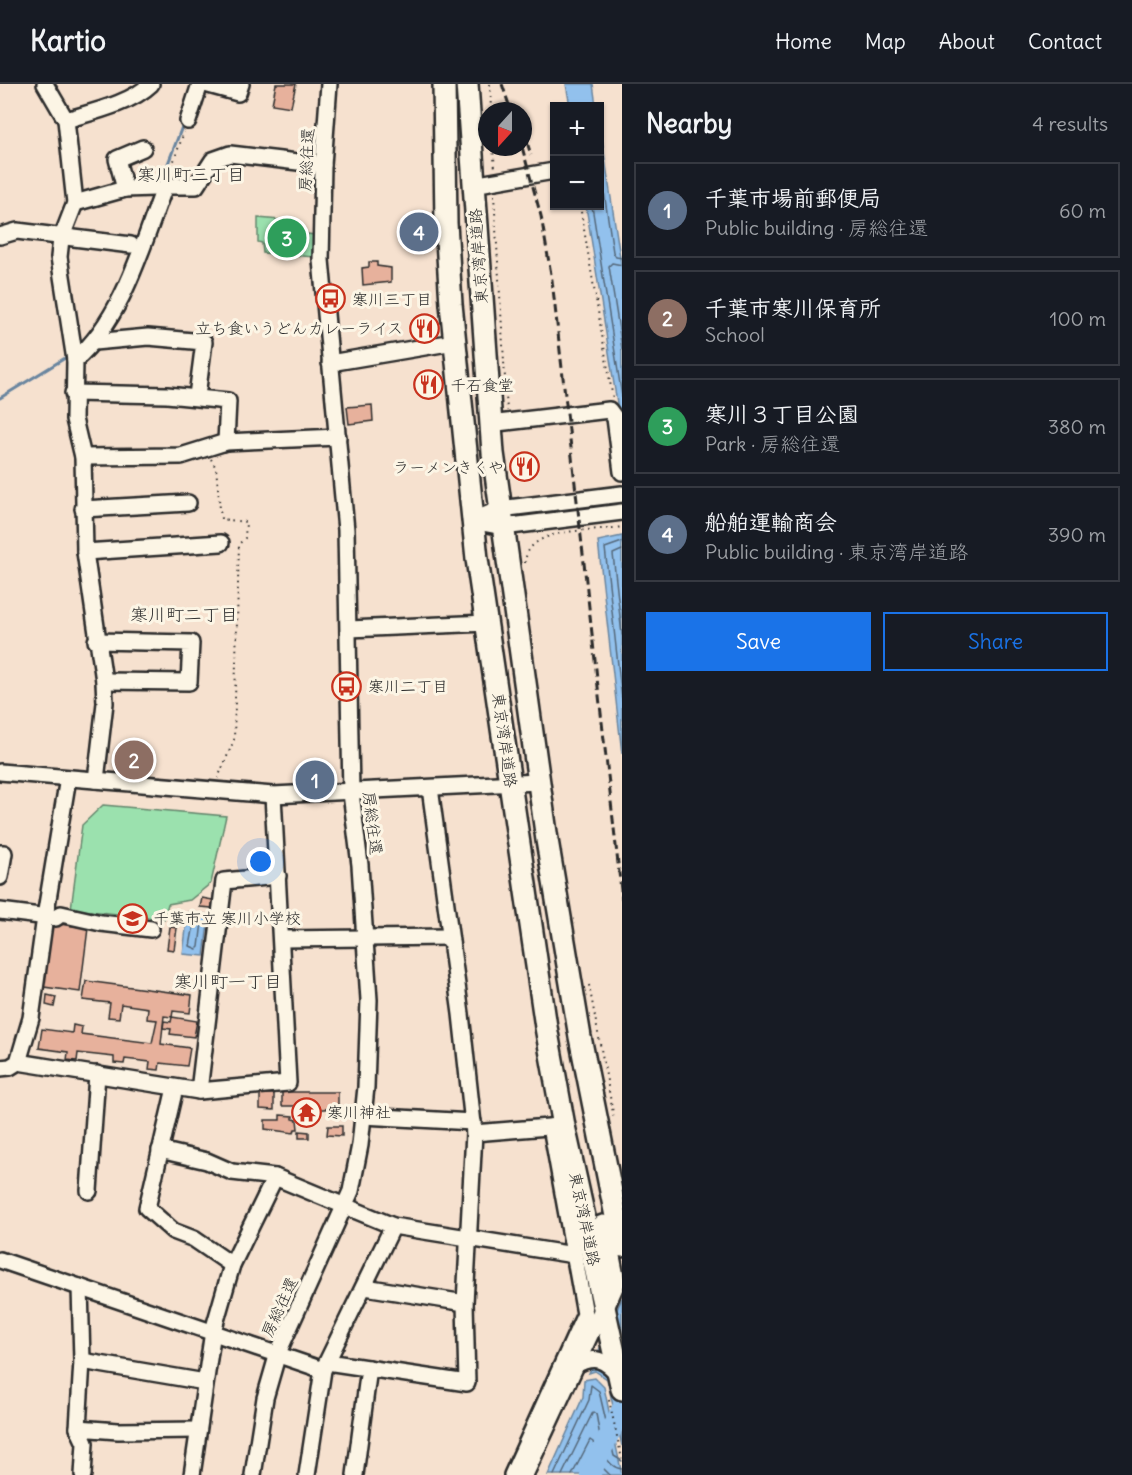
<!DOCTYPE html>
<html lang="en">
<head>
<meta charset="utf-8">
<style>
  body { margin:0; font-family:Delius,"Klee One",sans-serif; background:#20242c; color:#f1f3f6 }
  .controls { position:absolute; right:18px; top:18px; display:grid; overflow:hidden; border-radius:0px; box-shadow:0 2px 4px #0004 }
  .controls button { width:54px; height:54px; display:grid; place-items:center; padding:0; border:0; border-bottom:2px solid #363941; background:#171b24; color:#f1f3f6; font:30px sans-serif }
  .compass { position:absolute; left:478px; top:18px; width:54px; height:54px; border-radius:50%; background:#171b24; box-shadow:0 2px 4px #0004; rotate:201deg }
  .you { position:absolute; left:261px; top:778px; width:21px; height:21px; margin:-15px; border:4px solid #fff; border-radius:50%; background:#1a73e8; box-shadow:0 0 0 9px #1a73e833 }
  .badge { display:grid; place-items:center; width:39px; height:39px; border-radius:50%; background:#1a73e8; color:#fff; font-size:20px; font-weight:700 }
  .pin { position:absolute; translate:-50% -50%; border:3px solid #fff; box-shadow:0 2px 6px #0006 }
  .list { margin:0; padding:0; list-style:none }
  h2 { display:flex; justify-content:space-between; align-items:center; height:78px; margin:0; padding:0 24px; font-size:26px }
  h2 small { font-size:20px; font-weight:400; color:#9ea1a6 }
  .list li { display:grid; grid-template-columns:39px 1fr auto; gap:18px; align-items:center; box-sizing:border-box; height:96px; margin:0 12px 12px; padding:0 12px; border:2px solid #363941; border-radius:0px }
  .list b { display:block; font-size:22px; white-space:nowrap }
  .list p { margin:0; font-size:20px; white-space:nowrap; color:#9ea1a6 }
  .list em { font-size:20px; font-style:normal; color:#9ea1a6 }
  .actions { display:flex; gap:12px; padding:18px 24px }
  .actions a { flex:1; padding:14px 0; border:2px solid #1a73e8; border-radius:0px; text-align:center; font-size:21px; color:#1a73e8 }
  .actions .main { background:#1a73e8; color:#fff }
  .map { position:relative; flex:none; width:622px; height:1391px; overflow:hidden }
  header { display:flex; align-items:center; gap:36px; box-sizing:border-box; height:84px; padding:0 30px; background:#171b24; border-bottom:2px solid #363941 }
  header strong { font-size:28px }
  nav { display:flex; gap:33px; margin-inline-start:auto; font-size:21px }
  main { display:flex }
  aside { flex:1; background:#171b24 }
  .map>svg:first-child { display:block }
  .green { fill:#9be1ae; stroke:#63866c; stroke-width:1.5 }
  .water { fill:#92c1ed; stroke:#69859f; stroke-width:1.5 }
  .lines { fill:none; stroke-linecap:round; stroke-linejoin:round }
  .shore { stroke:#546779; stroke-width:1.5 }
  .stream { stroke:#69859f; stroke-width:3 }
  .river { stroke:#92c1ed; stroke-width:20 }
  .building { fill:#e7b19c; stroke:#2b2b2b; stroke-width:1.5 }
  .minor-casing { stroke:#2b2b2b; stroke-width:20 }
  .highway-casing { stroke:#2b2b2b; stroke-width:26 }
  .path { stroke:#2b2b2b; stroke-width:2; stroke-dasharray:1.5 4.5; stroke-linecap:butt }
  .minor { stroke:#fcf5e5; stroke-width:15 }
  .highway { stroke:#fcf5e5; stroke-width:21 }
  .rail { stroke:#2b2b2b; stroke-width:3; stroke-dasharray:9 4.5; stroke-linecap:butt }
  .labels { text-anchor:middle; stroke-width:6; stroke-linejoin:round; paint-order:stroke }
  .street-label { font-size:16px; fill:#2b2b2b; stroke:#fcf5e5 }
  .poi-label { font-size:16px; fill:#2b2b2b; stroke:#fcf5e5; text-anchor:start }
  .neighbourhood-label { font-size:18px; fill:#2b2b2b; stroke:#fcf5e5 }
</style>
</head>
<body>
<header>
<strong>Kartio</strong>
<nav><a>Home</a><a>Map</a><a>About</a><a>Contact</a></nav>
</header>
<main>
<div class="map">
<svg width="622" height="1391" viewBox="0 0 622 1391">
  <rect width="100%" height="100%" fill="#f6e1cf"/>
  <filter id="ink" filterUnits="userSpaceOnUse"><feTurbulence type="fractalNoise" baseFrequency=".0167" numOctaves="2"/><feDisplacementMap in="SourceGraphic" scale="12" xChannelSelector="R" yChannelSelector="G"/><feConvolveMatrix kernelMatrix="1 2 1 2 8 2 1 2 1" color-interpolation-filters="sRGB"/></filter>
  <g filter="url(#ink)">
    <!-- green -->
    <g class="green">
      <path d="M258,134L291,137V148L315,151V173L263,169L262,159L258,158Z"/>
      <path d="M103,721L226,732L211,799L190,816L168,820L164,835L71,825L82,741Z"/>
    </g>
    <!-- water -->
    <g class="water">
      <path d="M566,0H593L596,22H570Z"/>
      <path d="M600,42L622,186V351L586,122H600Z"/>
      <path d="M622,452V670L598,457Z"/>
      <path d="M188,828L209,831L204,872L183,870Z"/>
      <path d="M622,1214V1362L607,1295L595,1287L589,1289Z"/>
      <path d="M595,1294L604,1303L622,1391H548L583,1313L584,1296Z"/>
    </g>
    <g class="lines">
      <!-- shore -->
      <g class="shore">
        <path d="M600,81L613,168L616,173L622,174"/>
        <path d="M592,122L622,313"/>
        <path d="M622,181L612,179L609,182L622,265"/>
        <path d="M622,458L605,464L622,617"/>
        <path d="M622,466L613,470L622,551"/>
        <path d="M195,835L202,838L199,863L197,865L190,862Z"/>
        <path d="M554,1391L589,1316L591,1301L599,1307L614,1372L622,1377"/>
        <path d="M562,1391L593,1328L596,1330C600,1347 600,1383 622,1385"/>
        <path d="M572,1391L590,1356L593,1358L599,1380L610,1391"/>
      </g>
      <!-- stream -->
      <g class="stream">
        <path d="M161,98L183,40"/>
        <path d="M0,314L70,271"/>
      </g>
      <!-- river -->
      <path class="river" d="M590,1391L622,1324"/>
    </g>
    <!-- building -->
    <g class="building">
      <path d="M276,0H296L291,23L272,20Z"/>
      <path d="M369,178H377V182L391,184V198L363,201L362,184L369,183Z"/>
      <path d="M372,321L373,337L349,340L347,323Z"/>
      <path d="M202,814L213,816L212,824L200,823Z"/>
      <path d="M52,839L88,844L80,908L44,903Z"/>
      <path d="M170,843L177,844L174,866L167,865Z"/>
      <path d="M86,897L192,911L190,929L173,927L172,933L164,932L161,960L190,964L187,982L160,979L159,986L149,985L150,978L125,975L124,980L114,979V973L78,969L77,977L67,976L68,968L39,964L42,945L72,949L73,941L82,943L81,950L152,959L157,936L147,935L148,924L121,920L119,934L108,933L110,919L83,916Z"/>
      <path d="M47,911L56,913L54,923L46,921Z"/>
      <path d="M172,933L197,937L194,953L170,950L171,945L163,944L164,937L171,938Z"/>
      <path d="M282,1008H338V1024L308,1026V1022H282Z"/>
      <path d="M260,1010H274V1026L260,1025Z"/>
      <path d="M280,1031L293,1032V1035L297,1036L298,1045H295L294,1049L265,1045V1036H280Z"/>
      <path d="M328,1042H342V1052L327,1051Z"/>
      <path d="M299,1047L309,1048V1054H299Z"/>
    </g>
    <g class="lines">
      <defs>
        <g id="minor">
          <path d="M45,0L66,36L75,119L61,155L59,173L75,276L74,335L83,373L85,468L104,597L105,619L96,696"/>
          <path d="M205,0L238,9L241,0"/>
          <path d="M66,36C92,28 130,20 151,0"/>
          <path d="M188,37L200,0"/>
          <path d="M473,101L554,87"/>
          <path d="M125,105L117,75L143,64"/>
          <path d="M75,119L125,105L154,104"/>
          <path d="M0,152L17,147L131,161"/>
          <path d="M94,258L148,253L204,258L197,312"/>
          <path d="M75,276C124,233 142,161 165,102H196L213,76L230,70L323,81"/>
          <path d="M330,279L454,258"/>
          <path d="M73,309L167,311L228,317L226,358"/>
          <path d="M489,340L609,326L615,334L622,388"/>
          <path d="M83,373L181,372L226,358L338,353"/>
          <path d="M83,425L188,419"/>
          <path d="M472,437L500,425L622,410"/>
          <path d="M472,437L503,443L622,428"/>
          <path d="M85,468L221,459"/>
          <path d="M349,545L487,539"/>
          <path d="M96,557L191,559L189,598L104,597"/>
          <path d="M0,688L273,711L539,698"/>
          <path d="M0,769H4L0,793"/>
          <path d="M0,827L56,834L61,830L101,839L151,845"/>
          <path d="M281,855L450,853"/>
          <path d="M18,978L199,1007L288,999L273,711"/>
          <path d="M0,984L10,983L18,978L31,934L45,833L68,694"/>
          <path d="M175,1004L147,1124L173,1147L194,1155L232,1181"/>
          <path d="M199,1007L224,797L278,792"/>
          <path d="M363,1032L473,1038"/>
          <path d="M474,1049L561,1042"/>
          <path d="M160,1066L207,1077L232,1088L275,1093L393,1142L574,1171"/>
          <path d="M89,1107L97,990"/>
          <path d="M0,1176L323,1286"/>
          <path d="M80,1203L82,1277L78,1344L85,1359L83,1391"/>
          <path d="M365,1203L465,1219"/>
          <path d="M82,1277L205,1298"/>
          <path d="M327,1278L467,1299L465,1219L474,1049L461,930L430,704"/>
          <path d="M574,1282C594,1270 605,1275 619,1292"/>
          <path d="M78,1344L118,1347L198,1346"/>
          <path d="M192,1391L213,1247L232,1181L275,1093"/>
          <path d="M253,1391L265,1314L278,1269L351,1107L360,1061L366,1003L369,916L360,781L351,709L346,446L321,176L323,81L329,0"/>
          <path d="M307,1391L323,1286L393,1142"/>
          <path d="M355,1391L369,1284"/>
          <path d="M512,1391L585,1230L551,1043"/>
          <path d="M525,1391L604,1221"/>
        </g>
        <g id="highway">
          <path d="M444,0L446,139L451,220L477,475L546,943L564,1042L622,1305"/>
          <path d="M467,0L493,369L547,756L580,953L622,1162"/>
          <path d="M603,1142L614,1198L604,1221"/>
        </g>
      </defs>
      <!-- minor casing -->
      <use href="#minor" class="minor-casing"/>
      <!-- highway casing -->
      <use href="#highway" class="highway-casing"/>
      <!-- path -->
      <g class="path">
        <path d="M490,0L491,27"/>
        <path d="M493,63L495,84"/>
        <path d="M170,88L184,48"/>
        <path d="M494,111L507,327"/>
        <path d="M580,122L613,315"/>
        <path d="M211,375L216,384L221,435L246,438L245,454L239,460L234,656L218,694"/>
        <path d="M525,479C527,441 593,448 622,443"/>
        <path d="M589,901L614,1034"/>
        <path d="M609,1316L622,1375"/>
      </g>
      <!-- minor -->
      <use href="#minor" class="minor"/>
      <!-- highway -->
      <use href="#highway" class="highway"/>
      <!-- rail -->
      <g class="rail">
        <path d="M502,0L511,27"/>
        <path d="M523,45L531,71"/>
        <path d="M522,63L541,132L552,196L622,815"/>
      </g>
    </g>
  </g>
  <!-- icons -->
  <defs>
    <symbol id="bus-ring" viewBox="-11 -11 22 22"><circle r="9.5" fill="#fcf5e5" stroke="#c8321e" stroke-width="1.5"/><path d="M-5-6H5V4H4V6H2V4H-2V6H-4V4H-5ZM-3.5-4V0h7V-4ZM-3.5 1.2v1.5H-2V1.2ZM2 1.2v1.5H3.5V1.2Z" fill="#c8321e"/></symbol>
    <symbol id="restaurant-ring" viewBox="-11 -11 22 22"><circle r="9.5" fill="#fcf5e5" stroke="#c8321e" stroke-width="1.5"/><path d="M-5-6h1v4h1v-4h1v4h1v-4h1v5L-1.5 .5V6h-2V.5L-5-1ZM5-6V6H3V1.5H1.5Q1.5-4 5-6Z" fill="#c8321e"/></symbol>
    <symbol id="school-ring" viewBox="-11 -11 22 22"><circle r="9.5" fill="#fcf5e5" stroke="#c8321e" stroke-width="1.5"/><path d="M0-5L7-2L0 1L-7-2ZM-4 1L0 2.5L4 1V4Q0 6-4 4Z" fill="#c8321e"/></symbol>
    <symbol id="temple-ring" viewBox="-11 -11 22 22"><circle r="9.5" fill="#fcf5e5" stroke="#c8321e" stroke-width="1.5"/><path d="M0-6L5-2H3V0L6.5 2.5H4V6H1.5V3h-3V6H-4V2.5H-6.5L-3 0V-2H-5Z" fill="#c8321e"/></symbol>
  </defs>
  <g fill-rule="evenodd">
    <use href="#bus-ring" x="314" y="198" width="33" height="33"/>
    <use href="#restaurant-ring" x="408" y="228" width="33" height="33"/>
    <use href="#restaurant-ring" x="412" y="284" width="33" height="33"/>
    <use href="#restaurant-ring" x="508" y="366" width="33" height="33"/>
    <use href="#bus-ring" x="330" y="586" width="33" height="33"/>
    <use href="#school-ring" x="116" y="818" width="33" height="33"/>
    <use href="#temple-ring" x="290" y="1012" width="33" height="33"/>
  </g>
  <g class="labels">
    <!-- street labels -->
    <g class="street-label">
      <text transform="translate(306 76) rotate(-87)" y="6">房総往還</text>
      <text transform="translate(478 172) rotate(-94)" y="6">東京湾岸道路</text>
      <text transform="translate(505 656) rotate(82)" y="6">東京湾岸道路</text>
      <text transform="translate(373 739) rotate(83)" y="6">房総往還</text>
      <text transform="translate(585 1135) rotate(78)" y="6">東京湾岸道路</text>
      <text transform="translate(279 1223) rotate(-65)" y="6">房総往還</text>
    </g>
    <!-- poi labels -->
    <g class="poi-label">
      <text x="352" y="221">寒川三丁目</text>
      <text x="403" y="250" text-anchor="end">立ち食いうどんカレーライス</text>
      <text x="450" y="307">千石食堂</text>
      <text x="504" y="389" text-anchor="end">ラーメンきくや</text>
      <text x="368" y="608">寒川二丁目</text>
      <text x="153" y="840">千葉市立 寒川小学校</text>
      <text x="327" y="1034">寒川神社</text>
    </g>
    <!-- neighbourhood labels -->
    <g class="neighbourhood-label">
      <text x="191" y="97">寒川町三丁目</text>
      <text x="184" y="537">寒川町二丁目</text>
      <text x="228" y="904">寒川町一丁目</text>
    </g>
  </g>
</svg>
<div class="controls">
<button>+</button>
<button>−</button>
</div>
<svg class="compass" viewBox="-18 -18 36 36"><path d="M0-13l5 13h-10z" fill="#e53935"/><path d="M0 13l5-13h-10z" fill="#9ea1a6"/></svg>
<div class="you"></div>
<div class="pin badge" style="left:315px;top:696px;background:#5c6f8a">1</div>
<div class="pin badge" style="left:134px;top:676px;background:#8d6e63">2</div>
<div class="pin badge" style="left:287px;top:154px;background:#2e9e5b">3</div>
<div class="pin badge" style="left:419px;top:148px;background:#5c6f8a">4</div>
</div>
<aside>
<h2>Nearby<small>4 results</small></h2>
<ul class="list">
<li><span class="badge" style="background:#5c6f8a">1</span><div><b>千葉市場前郵便局</b><p>Public building · 房総往還</p></div><em>60 m</em></li>
<li><span class="badge" style="background:#8d6e63">2</span><div><b>千葉市寒川保育所</b><p>School</p></div><em>100 m</em></li>
<li><span class="badge" style="background:#2e9e5b">3</span><div><b>寒川３丁目公園</b><p>Park · 房総往還</p></div><em>380 m</em></li>
<li><span class="badge" style="background:#5c6f8a">4</span><div><b>船舶運輸商会</b><p>Public building · 東京湾岸道路</p></div><em>390 m</em></li>
</ul>
<div class="actions"><a class="main">Save</a><a>Share</a></div>
</aside>
</main>
</body>
</html>
